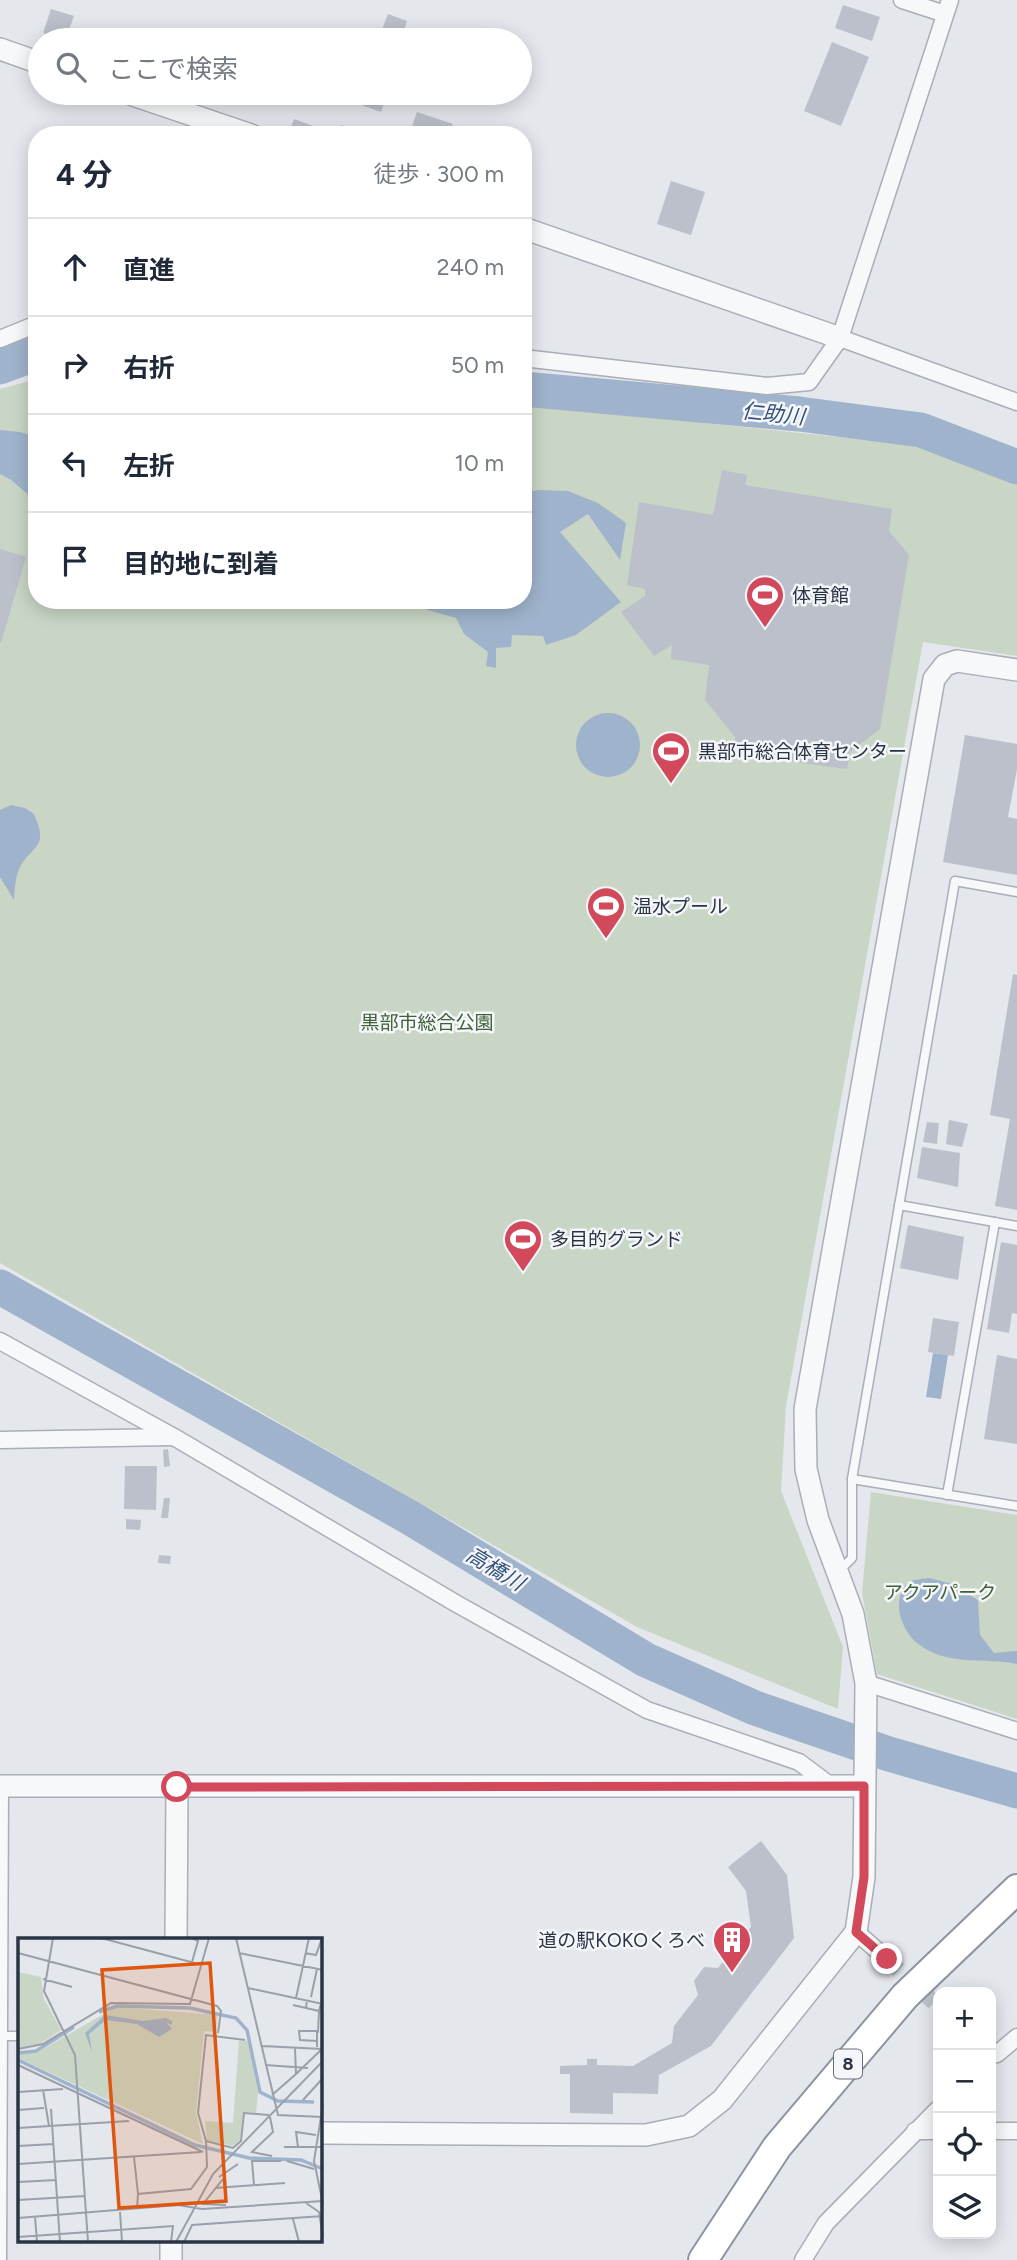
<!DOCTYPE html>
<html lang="ja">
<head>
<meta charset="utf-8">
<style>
  body { margin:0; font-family:Figtree,"Noto Sans JP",sans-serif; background:#f2f2f3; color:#1f2937 }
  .controls { position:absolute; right:21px; bottom:21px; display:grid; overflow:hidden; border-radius:14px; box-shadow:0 4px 18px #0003 }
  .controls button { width:63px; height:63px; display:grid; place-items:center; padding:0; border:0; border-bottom:2px solid #e0e1e3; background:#fff; color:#1f2937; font:35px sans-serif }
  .stop { position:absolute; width:21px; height:21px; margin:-16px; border:5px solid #d1495b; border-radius:50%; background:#fff }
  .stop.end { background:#d1495b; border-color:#fff; box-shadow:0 2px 7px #0008 }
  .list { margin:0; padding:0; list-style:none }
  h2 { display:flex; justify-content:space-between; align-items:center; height:91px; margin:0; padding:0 28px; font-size:30px }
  h2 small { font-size:23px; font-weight:400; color:#747a83 }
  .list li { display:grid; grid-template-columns:46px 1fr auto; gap:21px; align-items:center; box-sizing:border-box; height:98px; padding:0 28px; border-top:2px solid #e0e1e3 }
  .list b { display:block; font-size:26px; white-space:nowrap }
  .list em { font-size:23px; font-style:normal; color:#747a83 }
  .icon { flex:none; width:38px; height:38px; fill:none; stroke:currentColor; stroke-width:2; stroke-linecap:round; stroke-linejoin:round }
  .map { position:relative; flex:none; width:1017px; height:2260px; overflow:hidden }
  .search { position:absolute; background:#fff; box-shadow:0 4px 18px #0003; left:28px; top:28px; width:504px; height:77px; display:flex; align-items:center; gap:18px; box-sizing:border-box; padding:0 24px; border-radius:38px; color:#747a83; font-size:26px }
  .panel { position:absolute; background:#fff; box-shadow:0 4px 18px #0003; left:28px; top:126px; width:504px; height:483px; border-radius:28px }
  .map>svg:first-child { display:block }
  .green { fill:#c9d6c5 }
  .water { fill:#9fb4cc }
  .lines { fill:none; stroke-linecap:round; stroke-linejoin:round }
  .river { stroke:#9fb4cc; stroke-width:35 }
  .building { fill:#bbc0ca }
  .minor-tunnel { stroke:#bfc3cb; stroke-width:16; stroke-dasharray:16 8; stroke-linecap:butt }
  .service-casing { stroke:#a9aeb7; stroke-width:11 }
  .minor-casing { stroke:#a9aeb7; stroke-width:19 }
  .tertiary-casing { stroke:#a9aeb7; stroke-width:24 }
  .trunk-casing { stroke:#8b94a3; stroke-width:32 }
  .service { stroke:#f7f8fa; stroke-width:8 }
  .minor { stroke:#f7f8fa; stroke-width:16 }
  .tertiary { stroke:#f7f8fa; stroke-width:21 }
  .trunk { stroke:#fff; stroke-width:28 }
  .route { stroke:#d1495b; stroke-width:9 }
  .labels { text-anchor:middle; stroke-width:5; stroke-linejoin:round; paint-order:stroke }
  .shield { fill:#f4f6f9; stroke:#676e7b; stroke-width:2 }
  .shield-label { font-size:18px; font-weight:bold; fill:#2b3445 }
  .poi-label { font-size:19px; fill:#2b3445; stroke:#f4f6f9; text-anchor:start }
  .park-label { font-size:19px; fill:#3f6138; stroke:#f4f6f9 }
  .water-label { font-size:21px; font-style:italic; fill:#34527a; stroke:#f4f6f9 }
  .inset-river { fill:none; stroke:#9fb4cc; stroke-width:3.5 }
  .inset-road { fill:none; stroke:#9a9fa9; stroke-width:2 }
  .view { fill:#df570f; fill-opacity:0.15; stroke:#df570f; stroke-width:3.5 }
  .inset-edge { fill:none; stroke:#2b3445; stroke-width:3.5 }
</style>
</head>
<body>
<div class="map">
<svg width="1017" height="2260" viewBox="0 0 1017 2260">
  <rect width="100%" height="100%" fill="#e4e7ec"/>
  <!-- green -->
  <g class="green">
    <path d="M37,379V600H523V404L916,445L1017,483V656L923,642L786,1406L781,1491L843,1647L838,1709L637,1627L0,1263V389Z"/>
    <path d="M871,1492L1017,1515V1719L877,1674L862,1593Z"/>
  </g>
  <!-- water -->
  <g class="water">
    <path d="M0,430L20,432L37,437V502L11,480L0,474Z"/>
    <path d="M540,490L568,491L598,503L626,523L620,560L588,514L560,532L621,602L576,635L546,645L543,636L512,635L511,647L496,648V668L486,666L488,652L464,634L456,618L428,610L412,600H523V492Z"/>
    <circle cx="608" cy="745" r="32"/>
    <path d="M11,805L25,808L34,814C49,848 34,843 20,867C15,877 15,889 14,900L0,877V810Z"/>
    <path d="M933,1353L948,1355L941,1399L926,1397Z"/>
    <path d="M929,1578L949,1583L978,1600L980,1635L994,1653L1017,1651V1664C984,1657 946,1667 917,1643C900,1629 889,1594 912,1581C916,1579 924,1579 929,1578Z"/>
  </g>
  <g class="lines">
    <!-- river -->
    <g class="river">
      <path d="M0,367L37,353"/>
      <path d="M523,389L799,414L921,430L1017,467"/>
      <path d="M0,1287L409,1517L646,1660L755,1708L889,1754L1017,1791"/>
    </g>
  </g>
  <!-- building -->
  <g class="building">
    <path d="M843,5L880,17L872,41L835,28Z"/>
    <path d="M51,9L74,16L65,40L43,33Z"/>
    <path d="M388,14L407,21L401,40H378Z"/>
    <path d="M832,42L869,57L841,126L804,111Z"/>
    <path d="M352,93H381L387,95L381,112L350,101Z"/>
    <path d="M417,112L453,124L449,135H409Z"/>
    <path d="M294,119L313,126L310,135H288Z"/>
    <path d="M341,125L368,134V135H338Z"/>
    <path d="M671,181L705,192L691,235L657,224Z"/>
    <path d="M722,470L747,475L745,485L892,509L889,531L909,555L880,729L850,752L847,769L733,754L735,737L705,700L709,665L671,659L672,645L654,656L621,612L645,596V589L627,585L639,502L713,515Z"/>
    <path d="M0,549L26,557L1,643L0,642Z"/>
    <path d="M965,735L1017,744V769L1008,817L1017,819V875L943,862Z"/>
    <path d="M1013,974L1017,975V1210L995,1206L1010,1119L990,1115Z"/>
    <path d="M949,1120L968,1124L962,1147L946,1144Z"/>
    <path d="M927,1122L939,1123L937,1144L923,1142Z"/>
    <path d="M922,1147L960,1153L958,1187L917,1178Z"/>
    <path d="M908,1225L964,1237L958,1280L900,1268Z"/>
    <path d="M1001,1242L1017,1245V1314L1012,1313L1009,1333L987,1329Z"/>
    <path d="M933,1318L959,1322L954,1356L928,1352Z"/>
    <path d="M997,1355L1017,1359V1444L984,1439Z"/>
    <path d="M168,1449L170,1466L164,1467L163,1450Z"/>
    <path d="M125,1466H157L156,1510L124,1509Z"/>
    <path d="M164,1498H170L168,1518H161Z"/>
    <path d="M126,1519L141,1520L140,1530L126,1529Z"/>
    <path d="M159,1555L171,1556L170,1564L158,1563Z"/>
    <path d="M761,1841L787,1875L794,1938L711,2046L659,2075L658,2094L613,2093V2114L570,2113V2074H560V2066L587,2065V2059H597V2065L633,2066L672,2043L674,2026L698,1995L694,1981L704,1967L718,1968L751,1927L746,1891L728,1867Z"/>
  </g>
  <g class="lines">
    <!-- minor-tunnel -->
    <path class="minor-tunnel" d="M887,1959L938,2006"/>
    <defs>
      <g id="service">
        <path d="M899,1205L1017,1226"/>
        <path d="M852,1479L1017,1506"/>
        <path d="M947,1495L995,1222"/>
        <path d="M840,1570L852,1558V1479L955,881L1017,892"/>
        <path d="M2,2036H19"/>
        <path d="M2,2260L4,1789"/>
      </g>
      <g id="minor">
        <path d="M902,0L945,14"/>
        <path d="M840,338L1017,402"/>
        <path d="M0,339L37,324"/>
        <path d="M523,358L767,386L809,382L840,338L950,0"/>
        <path d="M0,1341L174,1437L457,1604L647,1710L799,1762L831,1786"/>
        <path d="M0,1440L171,1437"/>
        <path d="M866,1683L1017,1731"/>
        <path d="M856,1932L887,1959"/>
        <path d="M991,2050L997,2054L1017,2037"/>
        <path d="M915,2131H938"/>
        <path d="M991,2131H1017"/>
        <path d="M803,2260L826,2223L938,2109"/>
      </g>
      <g id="tertiary">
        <path d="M0,49L40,63"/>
        <path d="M127,93L251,135"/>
        <path d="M523,228L840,338"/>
        <path d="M0,1786H864"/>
        <path d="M176,1940L177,1787"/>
        <path d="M320,2133L646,2135L689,2126L722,2100L856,1932L864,1877L866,1683L853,1614L818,1520L806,1469L805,1409L934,679L945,665L957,661L1017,670"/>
        <path d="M171,2260V2241"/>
      </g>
      <path id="trunk" d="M703,2260L777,2147L905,1996L1017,1889"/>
    </defs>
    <!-- service casing -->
    <use href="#service" class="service-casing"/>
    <!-- minor casing -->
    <use href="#minor" class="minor-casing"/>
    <!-- tertiary casing -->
    <use href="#tertiary" class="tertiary-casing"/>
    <!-- trunk casing -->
    <use href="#trunk" class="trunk-casing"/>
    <!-- service -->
    <use href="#service" class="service"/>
    <!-- minor -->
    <use href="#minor" class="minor"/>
    <!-- tertiary -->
    <use href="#tertiary" class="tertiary"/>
    <!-- trunk -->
    <use href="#trunk" class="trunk"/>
  </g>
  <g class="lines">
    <!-- route -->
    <path class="route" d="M177,1787L864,1786V1877L856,1932L887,1959"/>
  </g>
  <!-- icons -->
  <defs>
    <symbol id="stadium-pin" viewBox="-11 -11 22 30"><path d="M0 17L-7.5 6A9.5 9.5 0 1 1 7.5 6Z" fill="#d1495b" stroke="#f4f6f9"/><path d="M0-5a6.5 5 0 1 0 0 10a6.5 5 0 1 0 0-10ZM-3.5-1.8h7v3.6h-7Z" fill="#fff"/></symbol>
    <symbol id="building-pin" viewBox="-11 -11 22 30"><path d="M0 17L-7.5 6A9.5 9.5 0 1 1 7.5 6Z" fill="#d1495b" stroke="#f4f6f9"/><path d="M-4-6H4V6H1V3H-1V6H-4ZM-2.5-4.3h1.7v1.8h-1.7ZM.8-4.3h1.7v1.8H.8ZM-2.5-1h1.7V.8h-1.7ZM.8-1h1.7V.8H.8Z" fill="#fff"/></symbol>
  </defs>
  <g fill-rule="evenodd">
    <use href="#stadium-pin" x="743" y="573" width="44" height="60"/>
    <use href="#stadium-pin" x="649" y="729" width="44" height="60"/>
    <use href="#stadium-pin" x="584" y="884" width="44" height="60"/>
    <use href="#stadium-pin" x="501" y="1217" width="44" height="60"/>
    <use href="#building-pin" x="710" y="1918" width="44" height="60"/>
  </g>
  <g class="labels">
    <!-- shield labels -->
    <rect class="shield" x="834" y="2049.5" width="28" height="29" rx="5"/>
    <g class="shield-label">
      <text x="848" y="2070">8</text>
    </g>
    <!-- poi labels -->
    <g class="poi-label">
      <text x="792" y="602">体育館</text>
      <text x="698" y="758">黒部市総合体育センター</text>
      <text x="633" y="913">温水プール</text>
      <text x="550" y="1246">多目的グランド</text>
      <text x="705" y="1947" text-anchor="end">道の駅KOKOくろべ</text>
    </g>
    <!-- park labels -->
    <g class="park-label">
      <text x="427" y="1029">黒部市総合公園</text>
      <text x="940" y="1599">アクアパーク</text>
    </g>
    <!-- water labels -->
    <g class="water-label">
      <text transform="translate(773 414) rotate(6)" y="7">仁助川</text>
      <text transform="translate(495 1569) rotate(31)" y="7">高橋川</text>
    </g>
  </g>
  <!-- overview -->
  <g transform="translate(18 1938)">
    <rect width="304" height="304" fill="#e4e7ec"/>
    <path d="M0,34L23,39L26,61L43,92L22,106L0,111ZM98,69L200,77L198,94L186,93L178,175L185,206L0,120V116L20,114ZM221,103H230L240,154L238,175L225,174L222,202L215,208L189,202L187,183L215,185Z" fill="#c9d6c5"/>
    <path d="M87,77L125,83L148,80L154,83V87L148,84L154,91L141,99L119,86L88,82L71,96L74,114L67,95Z" fill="#9fb4cc"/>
    <path class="inset-river" d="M81,74L99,68L172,70L218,80L229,92L242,154L260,163L296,164M0,115L18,113L56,89M0,122L177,207L231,220L283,222L305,231"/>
    <path class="inset-road" d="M35,0L26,53L57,117L70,304M83,0L184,27M174,0L180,3L174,24M218,0L260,177M0,15L199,68L203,73L200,95M221,15L305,32M287,15L298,17L304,0M25,41L54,49M230,50L305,66M293,59L299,31M278,60L291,0M275,67L288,70L289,62M288,70L301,73L303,65M300,95L301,73M244,108L304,111M299,109V93H281L282,102L299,103M0,111L25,106L93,65L172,66L191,0M0,127L185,214M247,127L290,130M278,136L304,111M25,152L31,188M0,154L45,151M254,157L278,136L277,110M285,162L305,140M33,171L42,304M0,172L26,170M259,177L305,179M252,179L255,194L234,214L254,218M0,190L111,183M188,203L215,210L223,203L226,175L251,177M0,208L36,206M266,209H305M280,209L278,194L298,197M116,219L120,256M269,223L296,231M0,226L183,214M201,239L220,226M205,241L185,266L208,267M300,242L296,223L305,166M300,242L305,266M0,244L38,242M236,247L234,223H263M197,250L267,245M0,262L67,258M288,265L301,274L305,299M119,271L120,256L173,251L189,229L188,203L180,175L188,97L227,102M102,274L104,304M17,279L19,304M0,280L160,267L184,271L305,263M275,281L281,304M0,299L155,288L153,304M158,304L195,236L305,123M166,304L174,287L305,278"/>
    <path class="view" d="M192,25L208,263L101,270L84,32Z"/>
    <rect width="304" height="304" class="inset-edge"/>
  </g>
</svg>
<div class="controls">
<button>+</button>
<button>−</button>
<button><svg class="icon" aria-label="locate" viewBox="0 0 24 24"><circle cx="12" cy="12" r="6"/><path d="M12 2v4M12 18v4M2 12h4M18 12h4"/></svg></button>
<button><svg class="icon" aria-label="layers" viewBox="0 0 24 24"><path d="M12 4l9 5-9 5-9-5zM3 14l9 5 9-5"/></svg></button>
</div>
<div class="stop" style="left:177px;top:1787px"></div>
<div class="stop end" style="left:887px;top:1959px"></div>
<div class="search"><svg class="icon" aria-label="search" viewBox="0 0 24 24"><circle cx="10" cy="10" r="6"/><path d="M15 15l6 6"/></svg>ここで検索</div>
<section class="panel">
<h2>4 分<small>徒歩 · 300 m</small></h2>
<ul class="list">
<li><svg class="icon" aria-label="ahead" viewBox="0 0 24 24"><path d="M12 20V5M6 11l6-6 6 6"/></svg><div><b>直進</b></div><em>240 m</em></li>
<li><svg class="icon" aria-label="right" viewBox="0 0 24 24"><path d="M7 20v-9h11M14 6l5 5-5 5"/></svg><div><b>右折</b></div><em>50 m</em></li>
<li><svg class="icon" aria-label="left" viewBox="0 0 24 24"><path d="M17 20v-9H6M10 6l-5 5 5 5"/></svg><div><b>左折</b></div><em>10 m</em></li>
<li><svg class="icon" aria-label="arrive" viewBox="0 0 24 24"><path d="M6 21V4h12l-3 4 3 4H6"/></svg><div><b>目的地に到着</b></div></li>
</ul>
</section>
</div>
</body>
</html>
